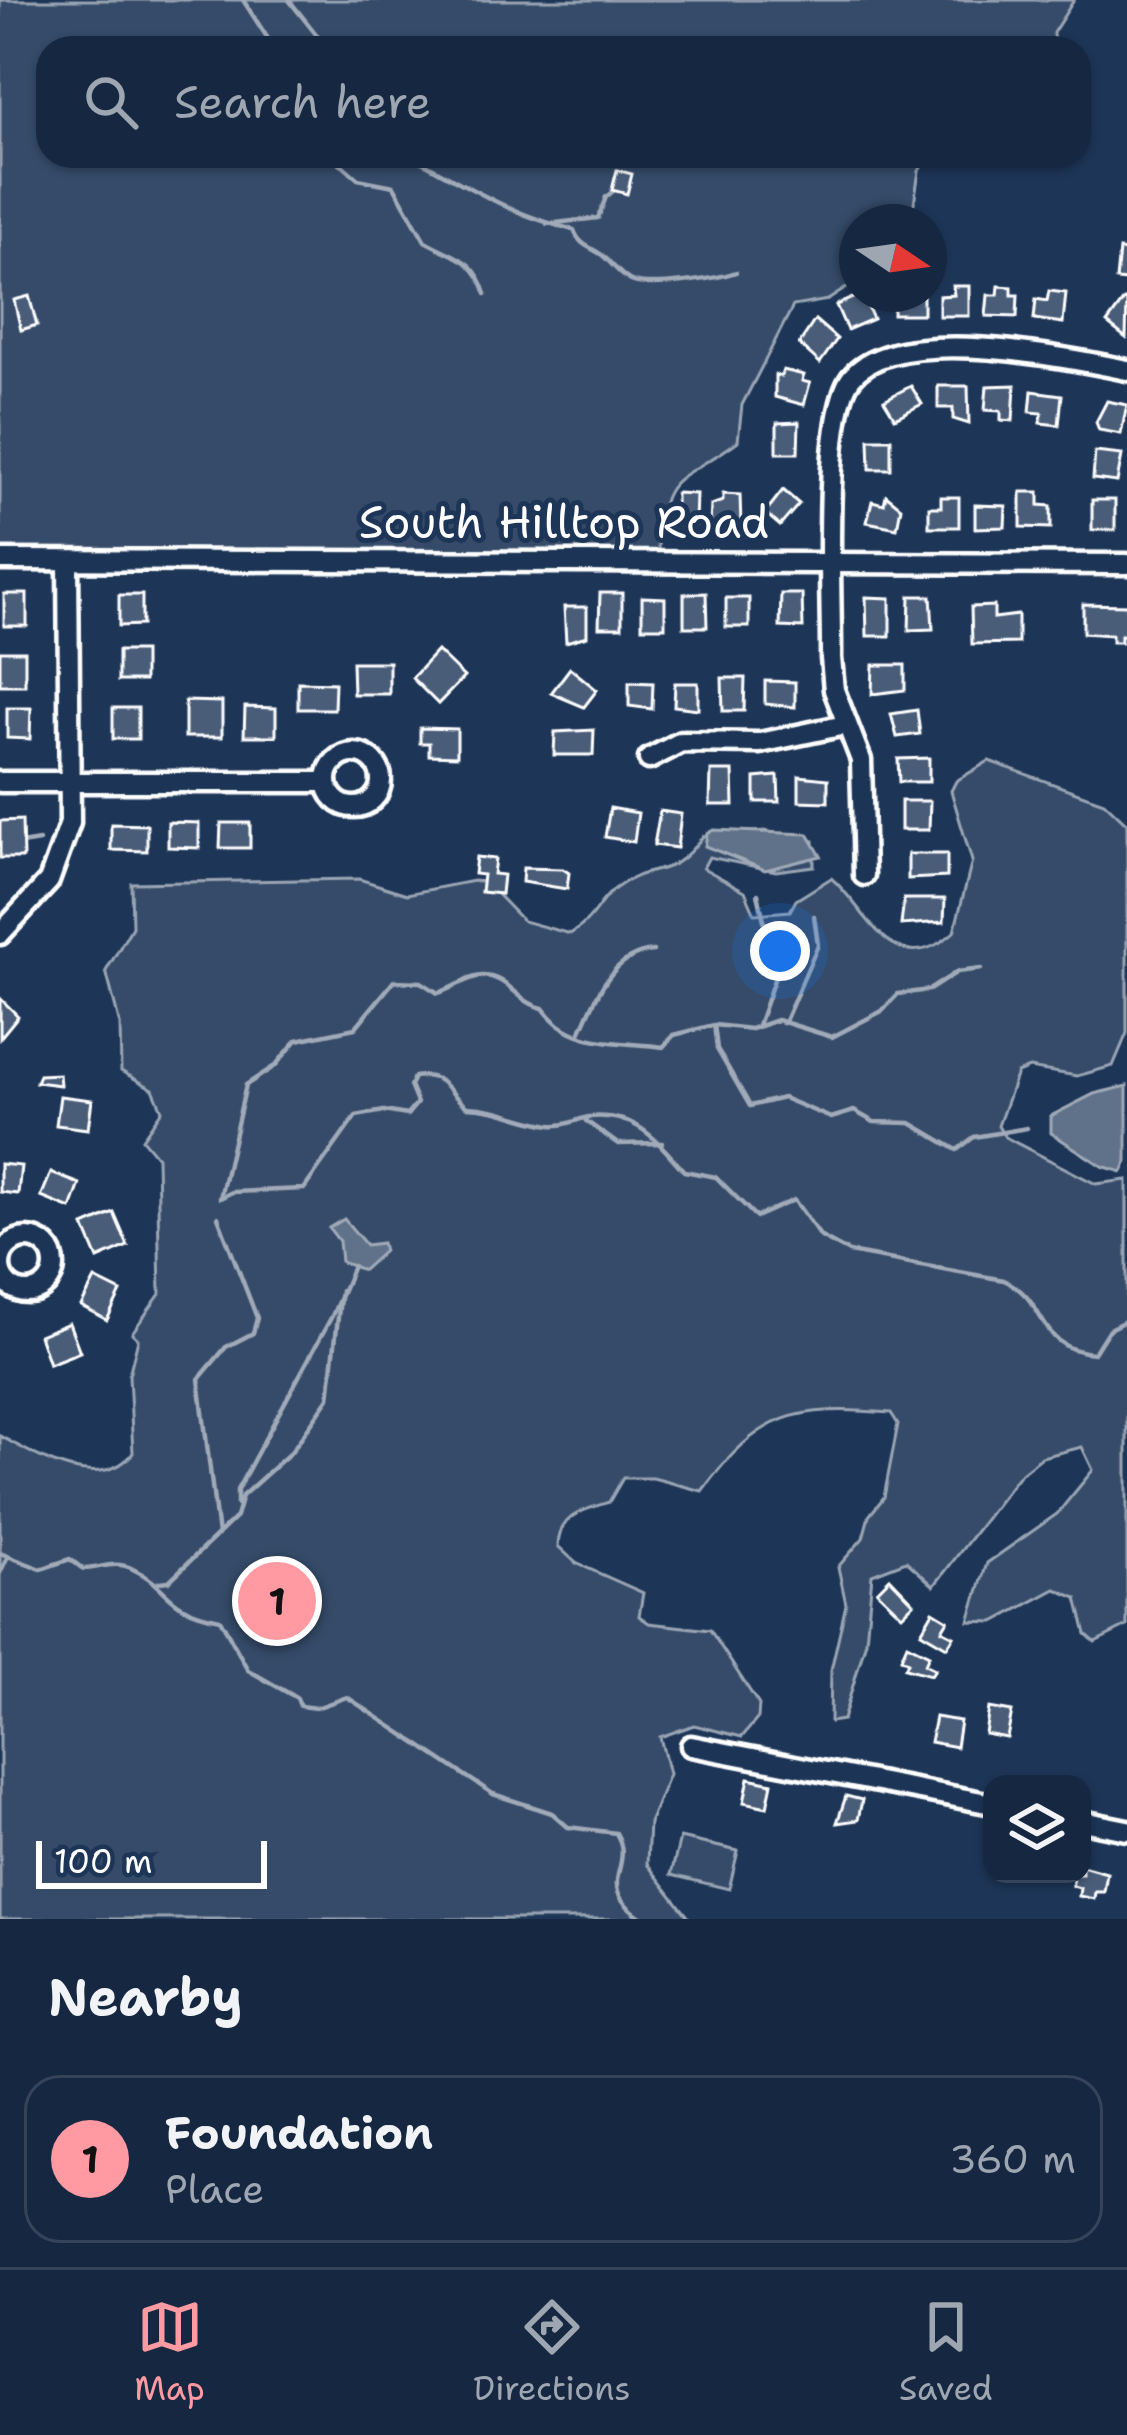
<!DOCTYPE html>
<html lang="en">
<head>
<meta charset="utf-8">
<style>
  body { margin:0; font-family:"Shantell Sans",sans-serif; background:#23344c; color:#f1f3f6 }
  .controls { position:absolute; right:36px; bottom:36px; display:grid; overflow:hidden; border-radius:24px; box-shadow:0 3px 9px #0004 }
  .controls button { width:108px; height:108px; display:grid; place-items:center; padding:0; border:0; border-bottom:3px solid #35445a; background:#162841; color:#f1f3f6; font:60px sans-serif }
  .compass { position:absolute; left:839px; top:204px; width:108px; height:108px; border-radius:50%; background:#162841; box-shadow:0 3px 9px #0004; rotate:103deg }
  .scale { position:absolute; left:36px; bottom:30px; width:231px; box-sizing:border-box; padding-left:12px; border:6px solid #fff; border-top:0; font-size:33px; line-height:42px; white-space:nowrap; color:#fff; -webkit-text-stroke:9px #1d3557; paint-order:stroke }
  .you { position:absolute; left:780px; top:951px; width:42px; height:42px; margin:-30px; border:9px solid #fff; border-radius:50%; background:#1a73e8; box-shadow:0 0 0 18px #1a73e833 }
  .badge { display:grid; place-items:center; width:78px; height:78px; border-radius:50%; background:#ff9aa2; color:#111; font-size:39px; font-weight:700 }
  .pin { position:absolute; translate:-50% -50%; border:6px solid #fff; box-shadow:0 3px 12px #0006 }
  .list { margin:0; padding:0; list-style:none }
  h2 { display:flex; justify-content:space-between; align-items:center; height:156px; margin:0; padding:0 48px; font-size:51px }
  h2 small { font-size:39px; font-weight:400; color:#9ea6b1 }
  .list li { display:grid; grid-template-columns:78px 1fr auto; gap:36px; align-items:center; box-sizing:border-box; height:168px; margin:0 24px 24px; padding:0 24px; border:3px solid #35445a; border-radius:36px }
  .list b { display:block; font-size:45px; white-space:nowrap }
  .list p { margin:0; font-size:39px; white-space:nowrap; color:#9ea6b1 }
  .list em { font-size:39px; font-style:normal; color:#9ea6b1 }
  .icon { flex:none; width:66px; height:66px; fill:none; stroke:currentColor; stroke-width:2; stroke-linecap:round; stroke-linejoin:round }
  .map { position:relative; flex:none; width:1127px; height:1919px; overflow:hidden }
  .search { position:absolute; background:#162841; box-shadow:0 3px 9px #0004; left:36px; right:36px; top:36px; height:132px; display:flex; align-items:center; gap:30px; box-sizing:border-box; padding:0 42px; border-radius:36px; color:#9ea6b1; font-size:45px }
  .sheet { height:348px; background:#162841 }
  nav { display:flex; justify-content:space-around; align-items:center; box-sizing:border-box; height:168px; border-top:3px solid #35445a; background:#162841; font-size:33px; color:#9ea6b1 }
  nav a { display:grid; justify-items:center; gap:6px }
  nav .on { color:#ff9aa2 }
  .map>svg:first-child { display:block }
  .green { fill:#364b69; stroke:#9aa5b4; stroke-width:3 }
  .water { fill:#617289; stroke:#a0aab8; stroke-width:3 }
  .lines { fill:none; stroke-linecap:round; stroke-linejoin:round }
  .stream { stroke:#a0aab8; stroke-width:4.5 }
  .building { fill:#4a5d79; stroke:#fff; stroke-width:3 }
  .minor-casing { stroke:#fff; stroke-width:27 }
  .minor { stroke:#1d3557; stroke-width:18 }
  .labels { text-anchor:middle; stroke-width:10; stroke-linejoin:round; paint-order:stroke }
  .street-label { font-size:45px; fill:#fff; stroke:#1d3557 }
</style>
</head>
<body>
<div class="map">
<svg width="1127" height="1919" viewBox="0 0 1127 1919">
  <rect width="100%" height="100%" fill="#1d3557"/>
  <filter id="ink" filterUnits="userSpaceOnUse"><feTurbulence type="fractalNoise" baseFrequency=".00833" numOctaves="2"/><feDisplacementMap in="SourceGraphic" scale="24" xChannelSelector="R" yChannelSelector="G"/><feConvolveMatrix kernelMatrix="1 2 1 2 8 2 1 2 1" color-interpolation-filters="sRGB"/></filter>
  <g filter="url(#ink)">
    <!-- green -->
    <g class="green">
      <path d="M0,0H1074L1053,33L1054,48H48V156H928L919,171L911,222H857V281L828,300L793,306L742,405L738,441C681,484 659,468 658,551L0,552Z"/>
      <path d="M989,761L1104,802L1127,824V1033L1113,1066L1077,1076L1029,1068L1017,1073L998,1126L1005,1137L1096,1184L1127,1180V1626L1095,1642L1086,1634L1077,1598L1056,1589L994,1622L969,1621L987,1563L1057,1514L1093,1470L1082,1447L1042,1457L1019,1475L934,1586L906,1561L872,1574L866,1641L843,1720L830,1722L831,1670L846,1604L838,1567L863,1538L869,1516L884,1497L898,1424L891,1413C795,1405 761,1412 702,1491L653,1478H623L609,1502C583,1510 559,1515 558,1546L576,1563L643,1593L639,1616L649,1623L710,1630L759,1705L758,1718L742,1737L694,1725L660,1737L669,1774L649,1823L647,1864L690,1919H0V1436C35,1455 99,1495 133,1453L129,1375L138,1339L132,1333L160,1294L157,1157L142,1139L162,1110L153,1089L121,1071L120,1025L106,971L132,927L131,883L359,879L407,894L473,881L485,882L523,921L570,934C598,917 597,901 616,888C654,860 668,884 703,836L765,831L814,841V866L776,871L709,857L703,868L745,891L755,914L790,911L796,900L831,878C867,908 893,986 954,932L972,861L951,791L956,781Z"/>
      <path d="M680,1838L738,1851L729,1889L671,1875Z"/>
    </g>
    <!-- water -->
    <g class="water">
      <path d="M714,830L808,834L821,856L765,870L705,846L707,833Z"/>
      <path d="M1127,1086V1162L1122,1172L1102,1166L1051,1133V1116L1094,1094Z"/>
      <path d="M344,1219L366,1245L382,1243L384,1251L363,1270L341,1262L339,1241L329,1228Z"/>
    </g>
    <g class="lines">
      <!-- stream -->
      <g class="stream">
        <path d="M243,0L274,48"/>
        <path d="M289,0L327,48"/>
        <path d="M332,156L358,179L394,186L425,241C455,258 475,258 486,294"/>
        <path d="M411,156C472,188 506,213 574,230C580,246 589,246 602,255C612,263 620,276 631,281C649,289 716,279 736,272"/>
        <path d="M547,224L598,218L606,197L618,187"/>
        <path d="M21,844L39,841"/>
        <path d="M981,969L957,972L929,990L898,994L882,1011L832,1037L777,1020L751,1029L714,1025L674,1035L663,1047C620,1041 571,1048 543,1008C519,1004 509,977 484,976C471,975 452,989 438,993L421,982L394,981L355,1028L297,1040L275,1066L246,1085L220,1198L232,1192L304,1189L356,1116L384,1111L407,1115L417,1103L410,1086L414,1077C446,1072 446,1092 467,1107C500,1108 522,1121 551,1125C564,1127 577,1119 589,1117C637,1112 656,1140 684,1171L716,1177L756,1217L794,1200L821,1237L849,1252L1004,1280C1050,1301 1035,1350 1094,1353L1109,1329L1127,1320"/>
        <path d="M785,1021L818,945L814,916"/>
        <path d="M714,1025L717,1049L750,1106L783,1098L831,1118L854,1111L874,1122L911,1123L957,1150L974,1137L1027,1128"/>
        <path d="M757,1028L776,974L758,894"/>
        <path d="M580,1033C596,998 610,955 653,951"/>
        <path d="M586,1121L618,1144L662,1143"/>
        <path d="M237,1505V1490L332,1316L353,1266"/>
        <path d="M218,1535L199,1379L226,1347L253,1333L257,1318L218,1217"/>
        <path d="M0,1553L41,1569L70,1559L83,1569C99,1569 115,1560 131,1568C173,1588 162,1608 220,1619L248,1670L297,1698L300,1706L316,1708L347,1697L493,1794L552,1813L568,1827L616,1833C637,1869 590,1884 644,1919"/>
        <path d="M0,1573L7,1558"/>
        <path d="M159,1582L169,1581L236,1517L242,1496L291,1452L329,1398L341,1290"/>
      </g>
    </g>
    <!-- building -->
    <g class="building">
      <path d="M617,170L632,174L627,194L612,190Z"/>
      <path d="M1119,250L1127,251V281L1116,280Z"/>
      <path d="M953,286H969V316H939V296L954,295Z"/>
      <path d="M999,286L1012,287V295H1018L1017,317L986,316L988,295H998Z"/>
      <path d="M1049,291L1066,293L1063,323L1034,319L1036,299L1047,301Z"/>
      <path d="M862,294L873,319L847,330L836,305Z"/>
      <rect x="893" y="294" width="30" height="20"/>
      <path d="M29,296L37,325L21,330L14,300Z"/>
      <path d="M1124,300L1127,301L1126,338L1107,323Z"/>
      <path d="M815,320L837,339L820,363L799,344Z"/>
      <path d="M783,370L804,375L802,381L810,383L804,405L775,397V375L781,376Z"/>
      <path d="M1015,385L1013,421L1001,420V411L985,410L987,386Z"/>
      <path d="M911,386L922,404L895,418L884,400Z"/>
      <path d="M938,386H968L969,424L953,419V408H938Z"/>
      <path d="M1032,391L1062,395L1059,425L1040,423L1042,413L1030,412Z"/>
      <path d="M1107,401L1127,405L1121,434L1099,430L1096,422Z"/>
      <path d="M799,422L798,453H777V423Z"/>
      <path d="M869,439H891V469H870Z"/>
      <path d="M1095,452L1122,455L1117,482L1093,479Z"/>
      <path d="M783,490L799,504L780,526L765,513Z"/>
      <path d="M1021,492H1039V505L1051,506V528L1021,527Z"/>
      <path d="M676,493L696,494L695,525H664L665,505H676Z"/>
      <path d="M723,494L740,495L741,525H710L711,505L723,501Z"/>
      <path d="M886,495L901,507L897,528L867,522L872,501L884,504Z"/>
      <path d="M941,497H959V527H929V507H941Z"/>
      <rect x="1092" y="500" width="23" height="30"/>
      <path d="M975,505L1006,506L1005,527L975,528Z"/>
      <path d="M600,593H622V627H599Z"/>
      <path d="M706,593L707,627H684V594Z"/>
      <rect x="4" y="594" width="23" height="32"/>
      <path d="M781,594H802L803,628L780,627Z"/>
      <path d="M119,595H142V625L119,626Z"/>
      <path d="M910,596H931L933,629L909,630Z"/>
      <path d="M642,597L665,598V627H642Z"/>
      <path d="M866,597L890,598V636H867Z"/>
      <rect x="726" y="598" width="23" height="29"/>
      <path d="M1083,604L1127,605V635H1121V642H1112V635L1083,633Z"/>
      <path d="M994,606V618L1018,615V643L972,644L971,607Z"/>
      <path d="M564,607H587V636L566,642Z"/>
      <rect x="0" y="651" width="25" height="34"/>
      <rect x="118" y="651" width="26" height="30"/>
      <path d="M437,651L464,677L438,704L412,678Z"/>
      <path d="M352,662H389V694H353Z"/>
      <path d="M873,665H905V690L872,694Z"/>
      <path d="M570,668L597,690L584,707L551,693Z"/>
      <path d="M722,678H745L744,711H723Z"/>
      <path d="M765,681L795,682V707L765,704Z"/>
      <path d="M298,682L335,683L334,709H298Z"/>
      <path d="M629,682L653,683L652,709L629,706Z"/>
      <path d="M675,683H698V709L674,706Z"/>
      <path d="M185,701L222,702V737H185Z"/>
      <path d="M245,707L276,708V736H244Z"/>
      <path d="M7,708H31L30,739L7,738Z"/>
      <rect x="113" y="708" width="25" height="31"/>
      <path d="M917,710L920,734L897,737L891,714Z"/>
      <path d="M420,728L457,729V756L429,755V743H420Z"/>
      <path d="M594,730L593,755H554L555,732Z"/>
      <path d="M929,758V782H899L898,759Z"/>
      <path d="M711,771H733L734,805H710Z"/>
      <path d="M778,776L779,802H755V778Z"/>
      <path d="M799,776L828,779V802L799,801Z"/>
      <path d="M901,801H930L929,830H901Z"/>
      <path d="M610,808L638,813L634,842L605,837Z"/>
      <path d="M660,811L681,814L677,848L654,845Z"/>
      <path d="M22,820L23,858H0V821Z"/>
      <path d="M168,822L199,823V848L168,847Z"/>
      <path d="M221,823H250V848H220Z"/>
      <path d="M111,824L147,825V851L111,850Z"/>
      <path d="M908,854H947V877L908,879Z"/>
      <path d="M476,857L495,859L493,874L503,875L501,894L481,892L483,875L474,874Z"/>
      <path d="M523,868L563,869L569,873L567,889L522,882Z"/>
      <path d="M904,899H945L944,922L901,925Z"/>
      <path d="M0,998L18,1016L0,1038Z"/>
      <path d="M59,1074L60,1085L36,1082L39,1075Z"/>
      <path d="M60,1096L92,1100L88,1129L56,1125Z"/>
      <path d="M0,1164L21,1166L18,1194L0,1192Z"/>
      <path d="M51,1173L80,1184L71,1209L41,1197Z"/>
      <path d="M114,1213L128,1246L98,1259L84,1226Z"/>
      <path d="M95,1279L121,1292L107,1320L81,1306Z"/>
      <path d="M69,1323L80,1352L49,1364L39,1335Z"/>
      <path d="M890,1578L914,1603L902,1615L877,1591Z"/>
      <path d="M285,1580L289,1619L269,1622L264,1582Z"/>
      <path d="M933,1611L948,1620L942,1630L954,1636L947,1647L921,1632Z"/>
      <path d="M907,1644L929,1655L925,1664L935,1669L931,1675L905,1668L908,1662L901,1658Z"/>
      <path d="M989,1708L1012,1712L1007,1738L985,1734Z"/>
      <path d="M935,1717L960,1721L956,1747L930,1742Z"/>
      <path d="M749,1778L772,1783L767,1807L744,1802Z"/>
      <path d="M846,1796L862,1800L858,1820L837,1823Z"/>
      <path d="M1082,1866L1107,1873L1104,1892H1095L1094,1899L1079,1896L1080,1888L1073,1886L1072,1874H1082Z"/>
    </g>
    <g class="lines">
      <defs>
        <g id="minor">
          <path d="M0,560L1127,564"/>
          <circle cx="354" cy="780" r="27"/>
          <path d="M649,759L681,742L760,743L845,725"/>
          <path d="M0,782H327"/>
          <path d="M864,875L861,760L834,690L831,658C832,603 821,414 852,377C897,323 1065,357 1127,370"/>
          <path d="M0,934L49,881L70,823L68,561"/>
          <circle cx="27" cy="1265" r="27"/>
          <path d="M691,1746L992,1804"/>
          <path d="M1082,1821L1127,1830"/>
        </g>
      </defs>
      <!-- minor casing -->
      <use href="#minor" class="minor-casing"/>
      <!-- minor -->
      <use href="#minor" class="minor"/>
    </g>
  </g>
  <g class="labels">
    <!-- street labels -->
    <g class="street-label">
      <text x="564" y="538">South Hilltop Road</text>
    </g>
  </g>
</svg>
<div class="controls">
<button><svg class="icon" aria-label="layers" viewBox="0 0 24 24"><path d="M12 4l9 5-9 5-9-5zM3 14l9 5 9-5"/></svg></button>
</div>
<svg class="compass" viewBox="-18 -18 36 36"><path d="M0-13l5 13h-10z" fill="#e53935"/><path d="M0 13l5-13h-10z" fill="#9ea6b1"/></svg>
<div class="scale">100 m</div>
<div class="you"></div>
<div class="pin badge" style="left:277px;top:1601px">1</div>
<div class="search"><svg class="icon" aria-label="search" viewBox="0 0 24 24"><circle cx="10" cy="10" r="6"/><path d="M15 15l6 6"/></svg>Search here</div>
</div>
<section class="sheet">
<h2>Nearby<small></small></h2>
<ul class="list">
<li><span class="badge">1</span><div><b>Foundation</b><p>Place</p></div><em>360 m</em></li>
</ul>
</section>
<nav>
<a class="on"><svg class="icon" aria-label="map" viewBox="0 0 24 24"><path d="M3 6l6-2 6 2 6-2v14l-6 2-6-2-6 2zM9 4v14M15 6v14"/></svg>Map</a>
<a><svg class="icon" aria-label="directions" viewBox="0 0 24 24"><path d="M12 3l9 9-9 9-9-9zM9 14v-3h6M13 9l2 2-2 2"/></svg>Directions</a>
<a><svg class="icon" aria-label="saved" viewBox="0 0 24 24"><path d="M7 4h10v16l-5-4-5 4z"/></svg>Saved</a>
</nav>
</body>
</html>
